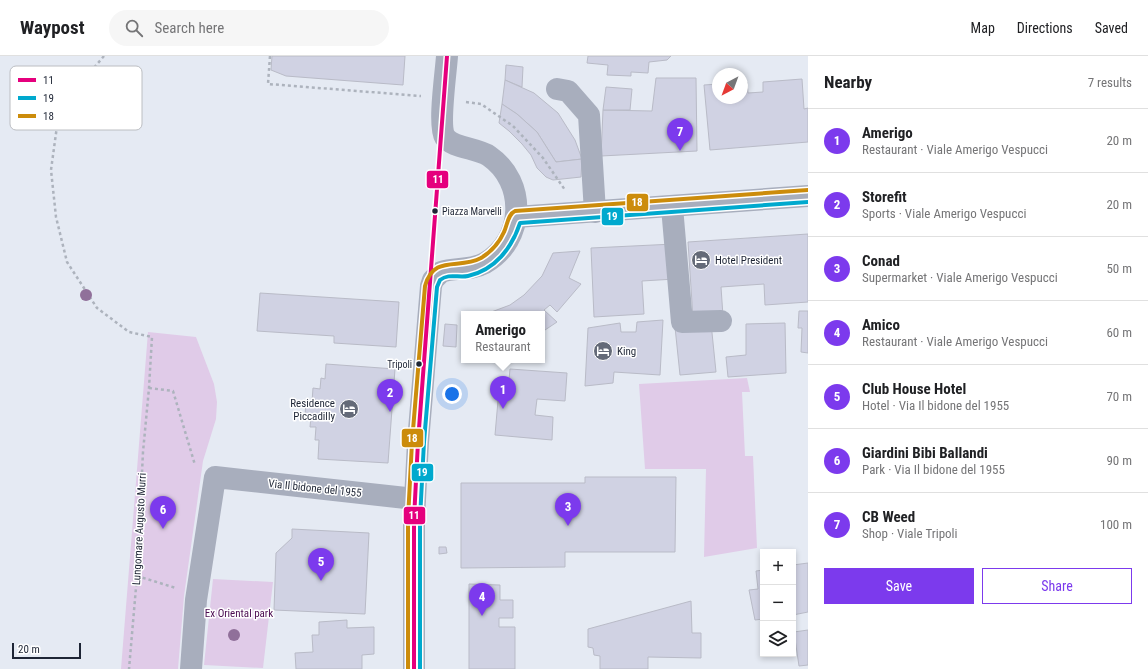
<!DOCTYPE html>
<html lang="en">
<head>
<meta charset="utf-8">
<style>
  body { margin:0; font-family:"Roboto Condensed",sans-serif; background:#f6f6f6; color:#202124 }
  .controls { position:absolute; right:12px; bottom:12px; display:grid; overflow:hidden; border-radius:0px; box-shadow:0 2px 6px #0003 }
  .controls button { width:36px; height:36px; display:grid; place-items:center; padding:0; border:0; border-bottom:1px solid #e0e0e0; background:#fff; color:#202124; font:20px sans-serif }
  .compass { position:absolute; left:712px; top:12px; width:36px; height:36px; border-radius:50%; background:#fff; box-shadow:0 2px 6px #0003; rotate:221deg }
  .scale { position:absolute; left:12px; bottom:10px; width:69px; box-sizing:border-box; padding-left:4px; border:2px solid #1e2535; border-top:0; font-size:11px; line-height:14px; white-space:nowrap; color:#1e2535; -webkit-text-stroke:3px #fff; paint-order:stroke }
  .you { position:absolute; left:452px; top:338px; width:14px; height:14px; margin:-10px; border:3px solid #fff; border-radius:50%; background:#1a73e8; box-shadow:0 0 0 6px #1a73e833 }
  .badge { display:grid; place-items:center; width:26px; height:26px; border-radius:50%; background:#7c3aed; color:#fff; font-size:13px; font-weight:700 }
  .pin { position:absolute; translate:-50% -33px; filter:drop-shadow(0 1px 2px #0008) }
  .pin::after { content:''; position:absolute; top:21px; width:14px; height:12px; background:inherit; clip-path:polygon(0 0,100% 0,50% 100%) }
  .popup { position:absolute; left:461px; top:255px; width:84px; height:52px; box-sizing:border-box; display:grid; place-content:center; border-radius:0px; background:#fff; filter:drop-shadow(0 1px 3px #0005); font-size:13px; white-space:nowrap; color:#757577 }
  .popup b { font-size:15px; color:#202124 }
  .popup::after { content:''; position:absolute; left:50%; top:100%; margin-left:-8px; border:8px solid transparent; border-top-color:#fff }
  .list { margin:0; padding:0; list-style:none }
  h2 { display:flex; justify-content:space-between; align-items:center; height:52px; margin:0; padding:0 16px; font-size:17px }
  h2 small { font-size:13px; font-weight:400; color:#757577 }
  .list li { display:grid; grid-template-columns:26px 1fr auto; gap:12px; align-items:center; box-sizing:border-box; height:64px; padding:0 16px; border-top:1px solid #e0e0e0 }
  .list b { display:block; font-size:15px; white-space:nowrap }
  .list p { margin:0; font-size:13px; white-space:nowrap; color:#757577 }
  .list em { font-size:13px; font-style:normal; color:#757577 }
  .actions { display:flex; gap:8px; padding:12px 16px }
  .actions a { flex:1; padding:9px 0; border:1px solid #7c3aed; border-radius:0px; text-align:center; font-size:14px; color:#7c3aed }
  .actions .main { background:#7c3aed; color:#fff }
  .icon { flex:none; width:22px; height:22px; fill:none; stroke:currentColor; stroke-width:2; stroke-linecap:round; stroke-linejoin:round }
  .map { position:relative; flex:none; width:808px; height:613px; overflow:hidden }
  header { display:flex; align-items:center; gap:24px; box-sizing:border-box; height:56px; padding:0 20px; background:#fff; border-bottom:1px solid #e0e0e0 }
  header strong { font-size:19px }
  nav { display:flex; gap:22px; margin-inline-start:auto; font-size:14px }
  .search { width:280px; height:36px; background:#f6f6f6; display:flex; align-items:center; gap:10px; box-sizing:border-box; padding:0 14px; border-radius:22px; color:#757577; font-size:15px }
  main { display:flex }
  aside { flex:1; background:#fff }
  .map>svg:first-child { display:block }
  .green { fill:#e0cbe8 }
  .building { fill:#d0d2e3; stroke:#b9bbc7 }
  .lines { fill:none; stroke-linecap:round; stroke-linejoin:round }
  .path { stroke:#adb3bd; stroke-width:2.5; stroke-dasharray:3 3; stroke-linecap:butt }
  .minor { stroke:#a8aebd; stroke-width:22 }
  .bus-1-casing { stroke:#fff; stroke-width:7 }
  .bus-2-casing { stroke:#fff; stroke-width:7 }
  .bus-3-casing { stroke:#fff; stroke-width:7 }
  .bus-1 { stroke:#e5007d; stroke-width:4 }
  .bus-2 { stroke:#00a9ce; stroke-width:4 }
  .bus-3 { stroke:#cc8c0b; stroke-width:4 }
  .tree { fill:#90709a }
  .bus-dot { fill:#1e2535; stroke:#fff; stroke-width:1.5 }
  .labels { text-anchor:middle; stroke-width:3; stroke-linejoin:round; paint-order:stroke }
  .bus-label { font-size:10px; fill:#1e2535; stroke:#fff; text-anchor:start }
  .poi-label { font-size:11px; fill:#1e2535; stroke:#fff; text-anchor:start }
  .street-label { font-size:11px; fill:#1e2535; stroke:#fff }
  .park-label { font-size:11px; fill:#4b0c51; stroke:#fff }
  .key { fill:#fff; stroke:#bcbec2; stroke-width:1 }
  .key-label { font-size:11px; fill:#1e2535 }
  .line-badge { stroke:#fff; stroke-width:1.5 }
  .badge-label { font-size:11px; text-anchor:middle; font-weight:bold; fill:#fff }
</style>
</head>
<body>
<header>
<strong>Waypost</strong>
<div class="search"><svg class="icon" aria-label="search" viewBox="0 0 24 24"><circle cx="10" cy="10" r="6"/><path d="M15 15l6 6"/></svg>Search here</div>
<nav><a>Map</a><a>Directions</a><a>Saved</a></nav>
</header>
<main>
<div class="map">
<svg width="808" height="613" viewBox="0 0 808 613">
  <rect width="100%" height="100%" fill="#e5eaf3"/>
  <!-- green -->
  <g class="green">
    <path d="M148,276L196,281L214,328L217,346L216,363L203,405L184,540L178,613H121Z"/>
    <path d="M747,322L750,336H742L745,400H753L757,492L704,501L706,413H645L639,328Z"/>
    <path d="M213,523L273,526L263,612L204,609Z"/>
  </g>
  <!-- building -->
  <g class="building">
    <path d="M272,0H405L403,29L286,20L271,14Z"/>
    <path d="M588,0H671L667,4L649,6L648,17L631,16V20L607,19L608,9L587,7Z"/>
    <path d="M506,9L523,11L522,31L505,24Z"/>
    <path d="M656,22H696L697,95L601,100L603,54L652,55Z"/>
    <path d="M802,23L804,53L808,52V86L710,94L704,29L718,28V42H742V27L747,26L748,37L763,36V26Z"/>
    <path d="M505,24L534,37L558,57L575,84L582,103L556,106L537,76L517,58L502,48Z"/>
    <path d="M606,31L632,33L630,54H603Z"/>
    <path d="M502,48L517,58L537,76L556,106L582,103L581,121L553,124L546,121L537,112L531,99L522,88L509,75L499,67Z"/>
    <path d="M808,178V246L765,249L764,228L721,231L723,260L693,262L688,186Z"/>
    <path d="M674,188L675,223L642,225L644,258L594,261L591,192Z"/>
    <path d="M580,195L569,222L581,228L557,256L550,249L544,254L557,266L542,276V258H486L510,249L524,239L542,220L553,197Z"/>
    <path d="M260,237L399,246L396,291L334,287V280L257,275Z"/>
    <path d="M799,255H808V297L801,296L802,272H798Z"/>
    <path d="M663,264L660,319L614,316L613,327L585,330L588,272L620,267L621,276H636L637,266Z"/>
    <path d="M711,267L716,316L680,319L675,271Z"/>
    <path d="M785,267L786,317L728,321L726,301L746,299V268Z"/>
    <path d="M445,268L457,269L456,291L443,290Z"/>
    <path d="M326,308L395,313L388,407L318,403L319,384H315L316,371H310L311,360L305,359L306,346H312L313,332L320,333L321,322L325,323Z"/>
    <path d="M510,313L567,317L565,345L537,343L535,359L553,361L552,384L495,379L499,333L508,334Z"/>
    <path d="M585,421H676L675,496H565V511L461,512V427H585Z"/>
    <path d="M292,473L369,477L365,558L274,554L276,497L292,482Z"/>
    <path d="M439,491H446L447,497L439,498Z"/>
    <path d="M808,507V556L793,559V509Z"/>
    <path d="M763,514V563L755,564L749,534L758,533L756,515Z"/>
    <path d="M469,528L500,529V544H513V562H499V571H515V613H469Z"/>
    <path d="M691,545L692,577H701V602L648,601V613H600V600L594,599L593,592L588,591V573Z"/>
    <path d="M347,564V572L374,571V598L362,599V613H296L295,597L313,596L312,579H319V566Z"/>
    <path d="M808,574V609L799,610L794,576Z"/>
  </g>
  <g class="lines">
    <!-- path -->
    <g class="path">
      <path d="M104,0L81,27L57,70L51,114L56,161L67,206L97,252L129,276L152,281L149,332L143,396L137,520L129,613"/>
      <path d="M270,0L268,28L421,40"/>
      <path d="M466,46L481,48L513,70L543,102L565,134"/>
      <path d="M149,332L173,335L195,409"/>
      <path d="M137,520L176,532"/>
    </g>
    <!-- minor -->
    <g class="minor">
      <path d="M557,33L568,35L589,59L595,156"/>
      <path d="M672,151L682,266L721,265"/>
      <path d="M516,161L808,140"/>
      <path d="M191,613L196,544L215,421L415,443"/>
      <path d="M414,613V463L418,386L431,230L433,224L441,216C455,211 470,215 485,207C525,184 527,126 489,100C477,92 452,92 445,81C438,70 446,16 447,0"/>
    </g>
    <defs>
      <path id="bus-1" d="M414,613V463L418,386L447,0"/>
      <path id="bus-2" d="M420,613V463L424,386L437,231L440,224C449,217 458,222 468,220C495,214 512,192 520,167L808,146"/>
      <path id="bus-3" d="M408,613V463L412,386L425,230C434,198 459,214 481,202C491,196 499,187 504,176C507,170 508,158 515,155L808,134"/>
    </defs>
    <!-- bus-1 casing -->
    <use href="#bus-1" class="bus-1-casing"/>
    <!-- bus-2 casing -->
    <use href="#bus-2" class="bus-2-casing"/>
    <!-- bus-3 casing -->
    <use href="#bus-3" class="bus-3-casing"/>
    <!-- bus-1 -->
    <use href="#bus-1" class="bus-1"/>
    <!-- bus-2 -->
    <use href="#bus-2" class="bus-2"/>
    <!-- bus-3 -->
    <use href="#bus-3" class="bus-3"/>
  </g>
  <!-- trees -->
  <g class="tree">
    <circle cx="86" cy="239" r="6"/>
    <circle cx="234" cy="579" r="6"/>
  </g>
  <!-- icons -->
  <defs>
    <symbol id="hotel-disc" viewBox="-11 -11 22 22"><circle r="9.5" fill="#646a78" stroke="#fff"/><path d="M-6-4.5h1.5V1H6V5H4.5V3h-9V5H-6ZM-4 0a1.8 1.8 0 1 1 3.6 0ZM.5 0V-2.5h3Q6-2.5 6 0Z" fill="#fff"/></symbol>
  </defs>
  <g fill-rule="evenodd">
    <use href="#hotel-disc" x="690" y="193" width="22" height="22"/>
    <use href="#hotel-disc" x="592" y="284" width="22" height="22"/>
    <use href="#hotel-disc" x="338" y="342" width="22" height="22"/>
  </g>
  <!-- markers -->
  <g class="bus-dot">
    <circle cx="435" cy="155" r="3.5"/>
    <circle cx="419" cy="308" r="3.5"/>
  </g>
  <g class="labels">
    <!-- bus labels -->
    <g class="bus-label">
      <text x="442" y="159">Piazza Marvelli</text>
      <text x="412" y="312" text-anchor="end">Tripoli</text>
    </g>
    <!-- poi labels -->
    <g class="poi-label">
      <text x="715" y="208">Hotel President</text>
      <text x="617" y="299">King</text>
      <text x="335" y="351" text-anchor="end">Residence<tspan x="335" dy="13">Piccadilly</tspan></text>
    </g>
    <!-- street labels -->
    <g class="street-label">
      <text transform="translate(315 432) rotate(6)" y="4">Via Il bidone del 1955</text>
      <text transform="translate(139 473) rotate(-87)" y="4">Lungomare Augusto Murri</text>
    </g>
    <!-- park labels -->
    <g class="park-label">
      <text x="239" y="561">Ex Oriental park</text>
    </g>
  </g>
  <!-- legend -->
  <rect x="10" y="10" width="132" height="64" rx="6" class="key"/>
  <rect x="18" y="22" width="18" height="4" fill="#e5007d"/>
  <rect x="18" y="40" width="18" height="4" fill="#00a9ce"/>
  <rect x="18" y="58" width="18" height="4" fill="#cc8c0b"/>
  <g class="key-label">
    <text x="43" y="28">11</text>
    <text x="43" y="46">19</text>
    <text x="43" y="64">18</text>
  </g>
  <g class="line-badge">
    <rect x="426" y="114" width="23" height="19" rx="4" fill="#e5007d"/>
    <rect x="626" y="137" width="23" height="19" rx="4" fill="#cc8c0b"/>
    <rect x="601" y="151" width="23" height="19" rx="4" fill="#00a9ce"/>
    <rect x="401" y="372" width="23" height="20" rx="4" fill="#cc8c0b"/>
    <rect x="411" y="407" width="23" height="19" rx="4" fill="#00a9ce"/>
    <rect x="403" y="450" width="23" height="19" rx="4" fill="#e5007d"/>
  </g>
  <g class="badge-label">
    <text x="438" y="127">11</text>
    <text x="637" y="150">18</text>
    <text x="612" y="164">19</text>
    <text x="412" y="386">18</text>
    <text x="422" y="420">19</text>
    <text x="414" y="463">11</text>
  </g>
</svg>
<div class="controls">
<button>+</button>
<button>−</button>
<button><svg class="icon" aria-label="layers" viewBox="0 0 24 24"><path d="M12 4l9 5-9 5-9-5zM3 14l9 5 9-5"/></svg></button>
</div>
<svg class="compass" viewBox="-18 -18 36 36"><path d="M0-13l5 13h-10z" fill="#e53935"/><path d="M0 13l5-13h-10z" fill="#757577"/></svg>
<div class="scale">20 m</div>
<div class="you"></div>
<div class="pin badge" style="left:503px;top:353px">1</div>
<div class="popup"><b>Amerigo</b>Restaurant</div>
<div class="pin badge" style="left:390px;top:356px">2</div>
<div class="pin badge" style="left:568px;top:470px">3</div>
<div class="pin badge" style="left:482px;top:560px">4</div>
<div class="pin badge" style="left:321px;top:525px">5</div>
<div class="pin badge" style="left:163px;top:473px">6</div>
<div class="pin badge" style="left:680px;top:95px">7</div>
</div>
<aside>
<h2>Nearby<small>7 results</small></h2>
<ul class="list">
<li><span class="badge">1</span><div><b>Amerigo</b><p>Restaurant · Viale Amerigo Vespucci</p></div><em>20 m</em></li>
<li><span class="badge">2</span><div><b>Storefit</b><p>Sports · Viale Amerigo Vespucci</p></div><em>20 m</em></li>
<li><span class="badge">3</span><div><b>Conad</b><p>Supermarket · Viale Amerigo Vespucci</p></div><em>50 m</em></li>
<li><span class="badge">4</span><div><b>Amico</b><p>Restaurant · Viale Amerigo Vespucci</p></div><em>60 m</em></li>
<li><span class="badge">5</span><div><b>Club House Hotel</b><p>Hotel · Via Il bidone del 1955</p></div><em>70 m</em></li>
<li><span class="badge">6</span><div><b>Giardini Bibi Ballandi</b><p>Park · Via Il bidone del 1955</p></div><em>90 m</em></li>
<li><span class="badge">7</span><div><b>CB Weed</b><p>Shop · Viale Tripoli</p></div><em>100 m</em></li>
</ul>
<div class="actions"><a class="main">Save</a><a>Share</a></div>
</aside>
</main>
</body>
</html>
